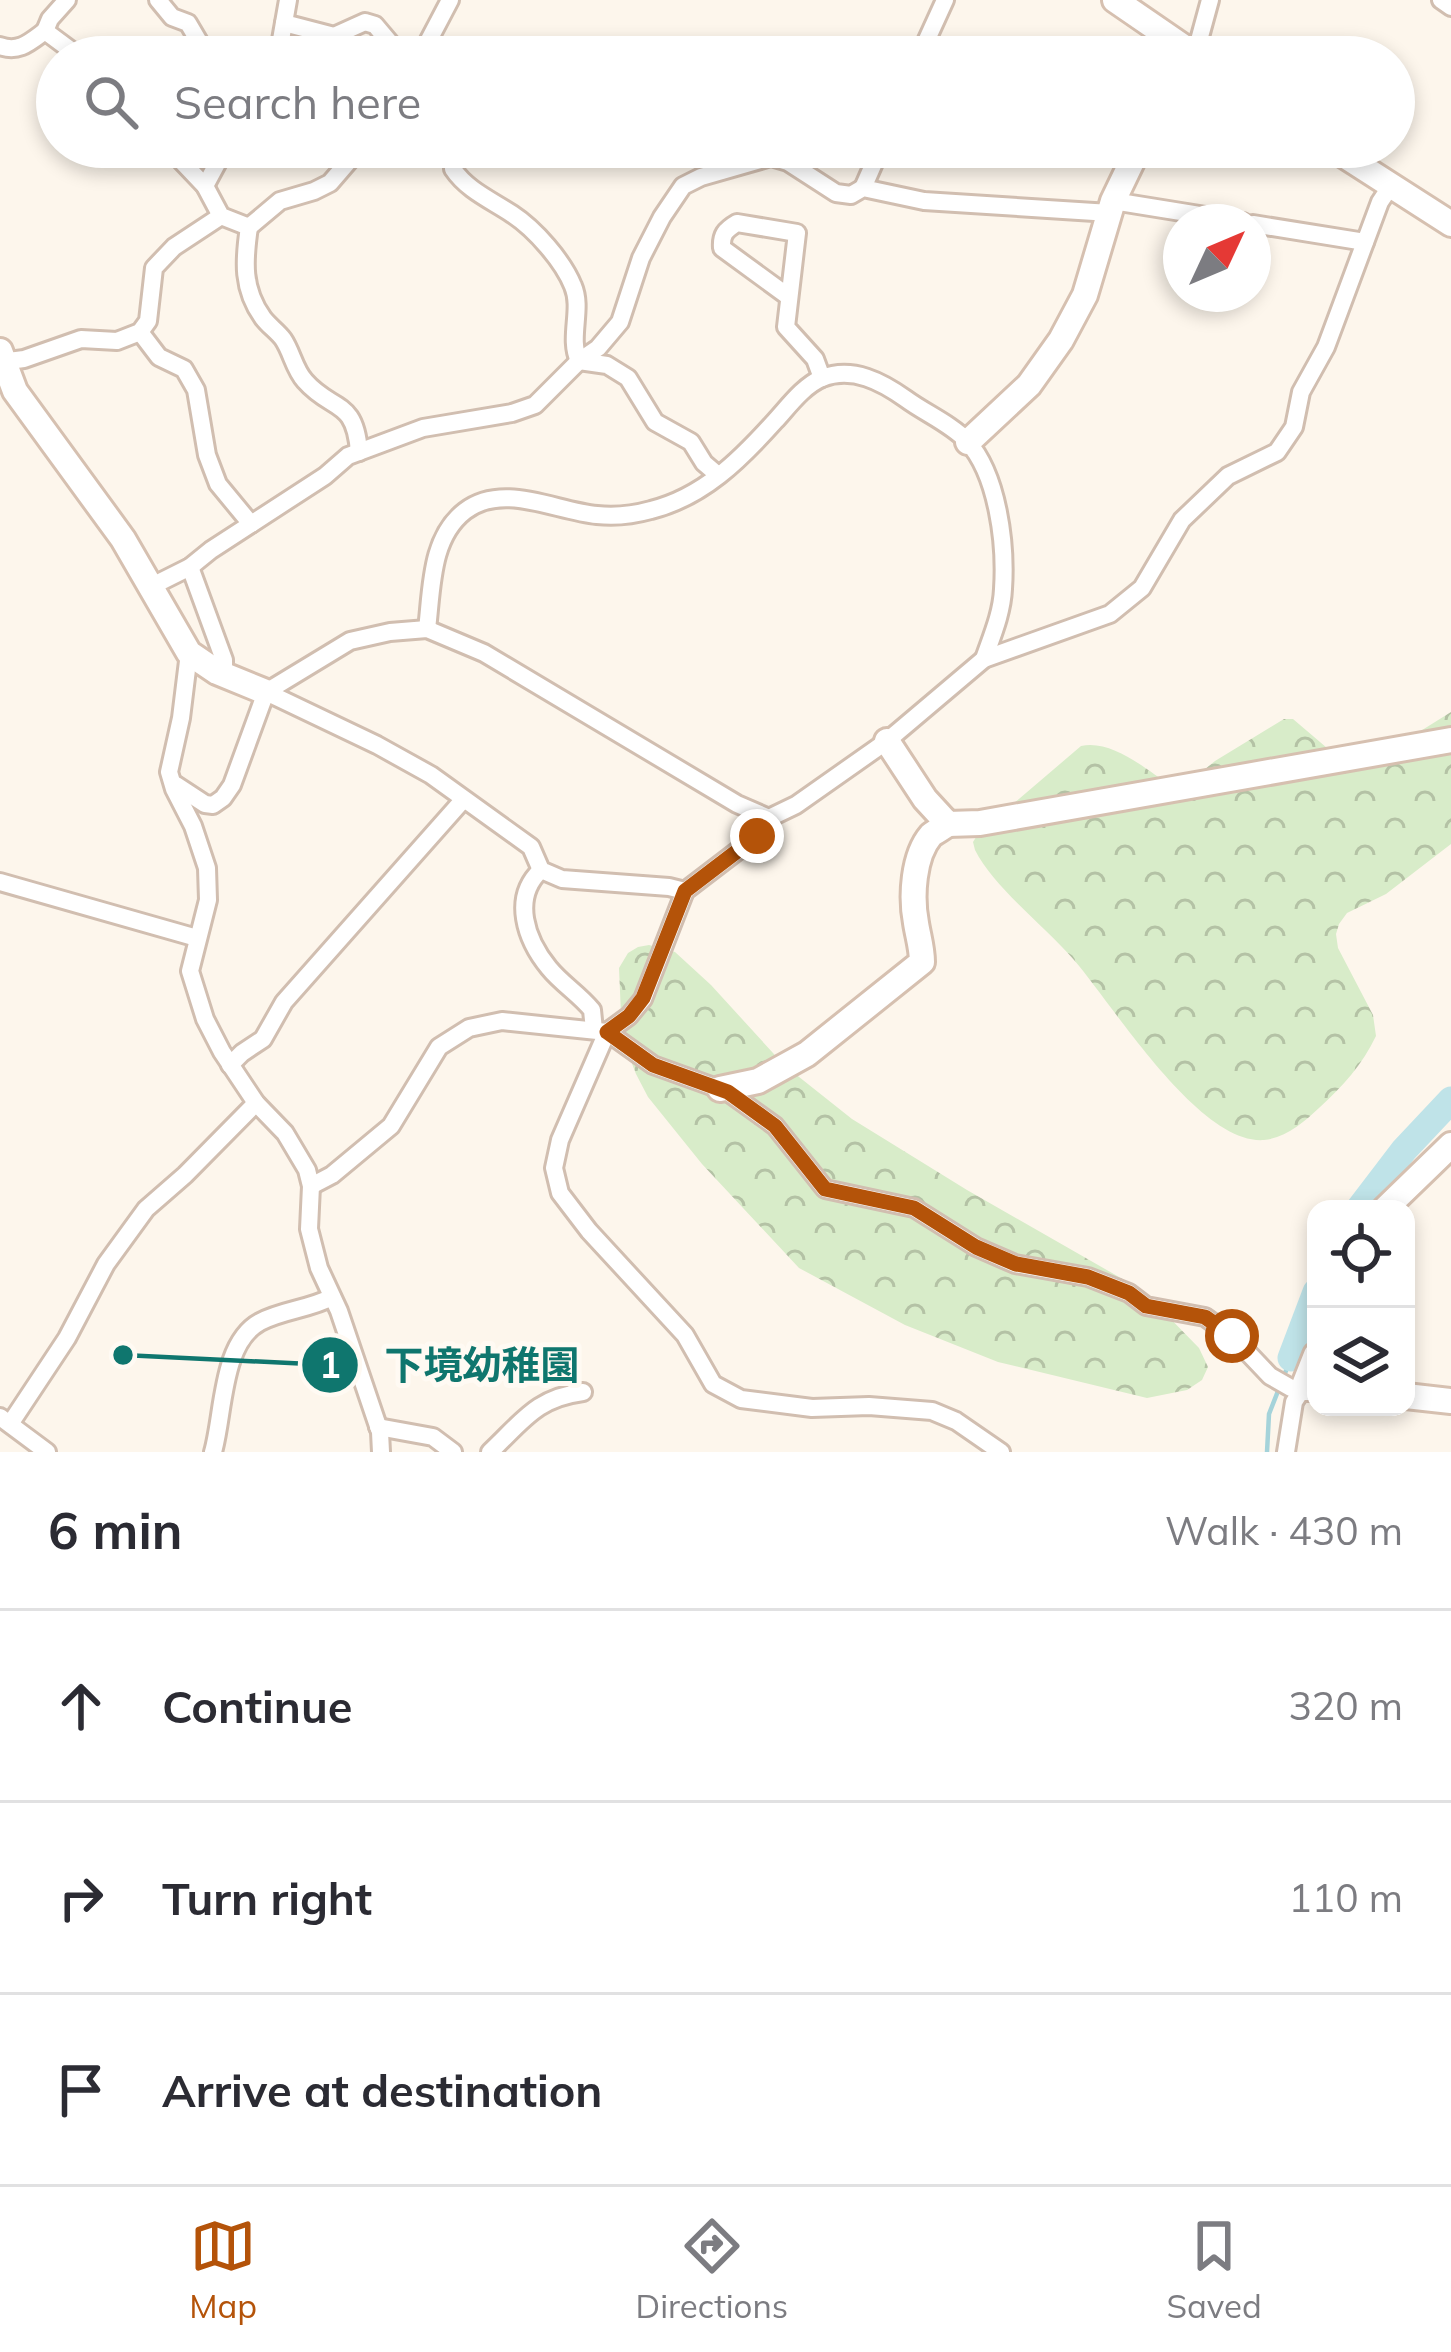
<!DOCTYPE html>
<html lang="en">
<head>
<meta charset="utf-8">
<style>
  body { margin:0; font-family:Mulish,"Noto Sans JP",sans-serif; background:#f2f2f3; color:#2b2b33 }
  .controls { position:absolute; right:36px; bottom:36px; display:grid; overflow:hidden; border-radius:24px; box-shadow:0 6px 18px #0003 }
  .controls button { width:108px; height:108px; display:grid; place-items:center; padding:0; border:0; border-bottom:3px solid #e1e1e2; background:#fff; color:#2b2b33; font:60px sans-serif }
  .compass { position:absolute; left:1163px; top:204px; width:108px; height:108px; border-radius:50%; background:#fff; box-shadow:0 6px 18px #0003; rotate:46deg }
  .stop { position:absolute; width:36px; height:36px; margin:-27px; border:9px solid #b45309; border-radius:50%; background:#fff }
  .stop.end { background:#b45309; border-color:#fff; box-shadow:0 3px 12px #0008 }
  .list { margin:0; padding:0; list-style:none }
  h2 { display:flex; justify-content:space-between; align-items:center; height:156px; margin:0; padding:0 48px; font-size:51px }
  h2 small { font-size:39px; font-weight:400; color:#7c7c81 }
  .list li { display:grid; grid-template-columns:78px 1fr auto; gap:36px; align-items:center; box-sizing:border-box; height:192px; padding:0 48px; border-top:3px solid #e1e1e2 }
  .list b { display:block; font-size:45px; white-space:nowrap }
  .list em { font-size:39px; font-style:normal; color:#7c7c81 }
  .icon { flex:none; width:66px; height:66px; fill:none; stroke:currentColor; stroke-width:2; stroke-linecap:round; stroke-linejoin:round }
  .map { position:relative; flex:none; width:1451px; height:1452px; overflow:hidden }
  .search { position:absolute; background:#fff; box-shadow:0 6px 18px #0003; left:36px; right:36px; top:36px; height:132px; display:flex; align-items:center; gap:30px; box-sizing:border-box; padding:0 42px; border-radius:66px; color:#7c7c81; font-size:45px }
  .sheet { height:732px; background:#fff }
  nav { display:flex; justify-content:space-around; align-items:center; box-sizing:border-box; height:168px; border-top:3px solid #e1e1e2; background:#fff; font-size:33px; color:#7c7c81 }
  nav a { display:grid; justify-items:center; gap:6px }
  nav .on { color:#b45309 }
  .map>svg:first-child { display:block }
  .forest { fill:url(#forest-crowns) }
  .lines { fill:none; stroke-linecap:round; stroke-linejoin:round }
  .stream { stroke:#a5d3da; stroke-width:4.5 }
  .river { stroke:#bfe3e8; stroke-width:27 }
  .street-casing { stroke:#d1beb0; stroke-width:22 }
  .secondary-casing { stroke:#d6c0b0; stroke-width:30 }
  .street { stroke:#fff; stroke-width:16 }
  .secondary { stroke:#fff; stroke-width:24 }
  .route { stroke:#b45309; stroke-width:15 }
  .leader { fill:none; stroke:#0f766e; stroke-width:4.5 }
  .callout-dot { fill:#0f766e; stroke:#fffaf3; stroke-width:4.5 }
  .mark-label { font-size:36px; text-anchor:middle; font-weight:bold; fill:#fff }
  .callout-label { font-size:39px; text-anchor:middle; font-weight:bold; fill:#0f766e; stroke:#fffaf3; stroke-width:10; stroke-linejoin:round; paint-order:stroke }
</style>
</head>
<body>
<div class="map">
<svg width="1451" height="1452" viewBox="0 0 1451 1452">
  <defs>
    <pattern id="forest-crowns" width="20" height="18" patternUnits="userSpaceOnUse" patternTransform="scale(3)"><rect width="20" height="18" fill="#d8ecc9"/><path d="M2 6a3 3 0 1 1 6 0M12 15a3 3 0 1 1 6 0" fill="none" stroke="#b4c2a5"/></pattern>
  </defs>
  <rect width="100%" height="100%" fill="#fdf6ec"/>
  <!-- forest -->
  <g class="forest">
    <path d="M1451,712V844L1386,894L1347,913L1339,924L1336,934L1338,948L1373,1015L1376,1036C1362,1065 1343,1086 1319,1108C1304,1122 1286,1138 1264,1140C1199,1145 1113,1005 1074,960C1045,926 995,889 975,850L973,842L978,834L1081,746C1112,739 1147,770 1171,786L1189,782L1215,761L1284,719H1293L1347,765L1358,770L1368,769L1395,747Z"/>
    <path d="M649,945L675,952L711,985L784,1065L852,1119L967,1190L1133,1285L1160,1308L1199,1348L1208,1367L1202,1380L1187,1390L1147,1398L998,1362L905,1325L799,1268L702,1164L648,1097L636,1074L622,1038L619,968L628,953L638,947Z"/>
  </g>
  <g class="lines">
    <!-- stream -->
    <path class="stream" d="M1267,1452L1269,1414L1291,1358"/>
    <!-- river -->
    <g class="river">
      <path d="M1359,1209L1404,1150L1451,1100"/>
      <path d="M1291,1358L1316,1292"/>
    </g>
    <defs>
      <g id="street">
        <path d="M158,0L172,17L188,23L208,57"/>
        <path d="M1441,0L1451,7"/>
        <path d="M284,23L334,36L365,22L375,25L402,57"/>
        <path d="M45,31L50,19L67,0"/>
        <path d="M0,46C19,53 30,42 45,31L80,57"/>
        <path d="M1195,55L1210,0"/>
        <path d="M278,57L288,0"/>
        <path d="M420,57L450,0"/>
        <path d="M919,57L945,0"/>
        <path d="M168,147L205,186L221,216L249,227L280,201L314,191L330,183L361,147"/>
        <path d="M455,147L453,169C467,190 491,200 512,214C535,229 563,261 573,286C583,309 568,338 579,361"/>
        <path d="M205,186L226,147"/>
        <path d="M863,188L881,147"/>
        <path d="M1113,201L1243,222"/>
        <path d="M1253,224L1365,242"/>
        <path d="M249,227C244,261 242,289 263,318C269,326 277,331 283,339C292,352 294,369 305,381C332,412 355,398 359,452"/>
        <path d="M789,297L722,248C721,235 725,230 737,223L797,233L786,327L815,359L822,378"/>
        <path d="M140,332L159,357L184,369L196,390L207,455L218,484L251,524"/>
        <path d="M579,361L607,365L628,378L655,422L691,442L704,463L718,475"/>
        <path d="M0,362L24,359L81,339L117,341L140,332L148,321L154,268L174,247L221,216"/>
        <path d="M190,567L224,660V674"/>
        <path d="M150,587L190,567L211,550L325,476L348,456L423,428L512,413L535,405L579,361L598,348L620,322L641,258L662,217L683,186L701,177L771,157L788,162L836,193L851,195L863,188L924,201L1110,213"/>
        <path d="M427,629C432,589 430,538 465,511C503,482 555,511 597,515C615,517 633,515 651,510C703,497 740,460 775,421C788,407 803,386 822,378C853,366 882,382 906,399C925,413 951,424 967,441C998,475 1006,544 1003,589C1002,613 992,636 984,659"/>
        <path d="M189,653L181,718L169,772L174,789L193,826L207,868L208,900L190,971L205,1019L222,1052L256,1103L285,1133L307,1170L311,1186L309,1229L319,1268L339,1311L380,1432L381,1452"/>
        <path d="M266,692L377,745L431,775L531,847L541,870L562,879L669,887L685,891"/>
        <path d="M176,785L205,804L213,805L223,798L232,785L266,692L350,641L390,632L427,629L484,653L737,804L769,818"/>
        <path d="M541,870C511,898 526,940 549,968C562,984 579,994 592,1010L594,1030"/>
        <path d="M0,882L197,938"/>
        <path d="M230,1065L242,1053L263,1039L284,1002L463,800"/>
        <path d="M311,1186L332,1175L391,1126L439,1047L469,1028L502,1021L607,1032L653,1065L728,1092L775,1126L825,1189L914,1208L976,1247L1015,1264L1088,1277L1129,1293L1146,1306L1205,1317L1233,1337L1270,1376L1291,1388H1303L1294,1402L1286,1452"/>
        <path d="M0,1417L47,1452"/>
        <path d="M10,1424L67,1338L106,1264L146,1209L185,1175L256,1103"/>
        <path d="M378,1427L433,1437L453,1452"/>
        <path d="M213,1452C224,1414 221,1343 260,1322C282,1310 310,1309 332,1297"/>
        <path d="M490,1452C523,1421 536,1398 583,1392"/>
        <path d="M1001,1452L956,1421L932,1411L869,1406L812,1408L741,1399L713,1384L685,1335L589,1231L560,1193L554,1168L560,1140L607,1032L629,1016L643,999L685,891L757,836L769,818L796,805L887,741L984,659L1110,614L1142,588L1182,520L1228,476L1277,452L1294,427L1301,392L1326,347L1380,202L1390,187"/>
      </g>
      <g id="secondary">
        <path d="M1115,0L1198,57"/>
        <path d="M1331,147L1451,224"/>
        <path d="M0,351L15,391L123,539L189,653L217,672L266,692"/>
        <path d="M968,442L1029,385L1061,340L1085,295L1113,201L1139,147"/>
        <path d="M887,741L925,799L948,824L980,823L1451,740"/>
        <path d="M720,1089L758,1081L807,1054L922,962C922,948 918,936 916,923C911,897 913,856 931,835C932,834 947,825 948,824"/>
        <path d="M1385,1209L1451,1145"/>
        <path d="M1316,1355L1303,1388H1316"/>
        <path d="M1406,1396L1451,1401"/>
      </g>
    </defs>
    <!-- street casing -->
    <use href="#street" class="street-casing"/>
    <!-- secondary casing -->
    <use href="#secondary" class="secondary-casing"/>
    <!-- street -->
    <use href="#street" class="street"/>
    <!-- secondary -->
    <use href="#secondary" class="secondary"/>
  </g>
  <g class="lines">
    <!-- route -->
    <path class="route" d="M757,836L685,891L643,998L629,1016L607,1032L653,1065L728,1092L775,1126L825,1189L914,1208L976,1247L1016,1264L1088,1277L1129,1293L1146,1306L1205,1317L1232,1336"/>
  </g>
  <!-- callouts -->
  <path class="leader" d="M123 1355L330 1365"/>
  <g class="callout-dot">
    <circle cx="123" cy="1355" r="12"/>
    <circle cx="330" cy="1365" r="30"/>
  </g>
  <g class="mark-label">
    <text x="330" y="1378">1</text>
  </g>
  <g class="callout-label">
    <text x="482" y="1379">下境幼稚園</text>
  </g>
</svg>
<div class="controls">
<button><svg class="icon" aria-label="locate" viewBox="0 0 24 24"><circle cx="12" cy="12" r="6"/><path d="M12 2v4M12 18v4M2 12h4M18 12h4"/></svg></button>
<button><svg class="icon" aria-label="layers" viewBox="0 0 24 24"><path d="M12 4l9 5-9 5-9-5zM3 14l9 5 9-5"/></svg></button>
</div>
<svg class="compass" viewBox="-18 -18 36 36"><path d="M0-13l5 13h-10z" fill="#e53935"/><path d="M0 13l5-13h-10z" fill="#7c7c81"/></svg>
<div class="stop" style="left:1232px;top:1336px"></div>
<div class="stop end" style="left:757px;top:836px"></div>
<div class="search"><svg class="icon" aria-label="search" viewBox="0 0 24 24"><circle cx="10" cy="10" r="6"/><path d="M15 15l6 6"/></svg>Search here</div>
</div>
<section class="sheet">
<h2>6 min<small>Walk · 430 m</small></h2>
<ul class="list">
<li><svg class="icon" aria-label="ahead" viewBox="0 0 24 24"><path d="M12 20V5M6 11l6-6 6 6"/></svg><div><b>Continue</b></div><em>320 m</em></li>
<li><svg class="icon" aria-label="right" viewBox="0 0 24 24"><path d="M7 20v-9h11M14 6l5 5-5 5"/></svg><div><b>Turn right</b></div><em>110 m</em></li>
<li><svg class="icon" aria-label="arrive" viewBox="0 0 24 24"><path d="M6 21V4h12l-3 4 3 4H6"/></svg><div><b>Arrive at destination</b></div></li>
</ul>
</section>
<nav>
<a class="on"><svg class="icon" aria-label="map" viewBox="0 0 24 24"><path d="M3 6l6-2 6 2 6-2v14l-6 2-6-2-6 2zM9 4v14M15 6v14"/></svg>Map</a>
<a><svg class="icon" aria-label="directions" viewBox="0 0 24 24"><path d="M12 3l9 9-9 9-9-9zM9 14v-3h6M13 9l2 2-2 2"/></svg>Directions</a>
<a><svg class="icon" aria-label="saved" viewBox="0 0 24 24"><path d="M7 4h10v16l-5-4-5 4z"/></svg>Saved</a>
</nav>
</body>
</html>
